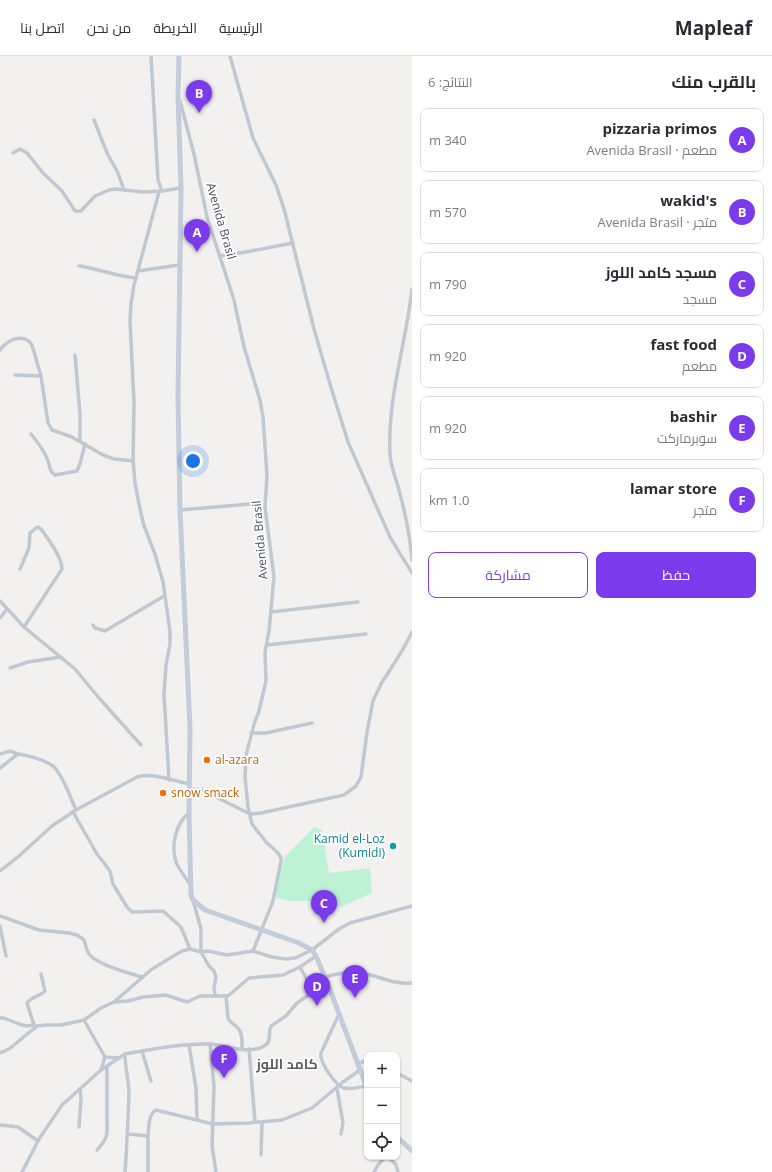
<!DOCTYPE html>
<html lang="ar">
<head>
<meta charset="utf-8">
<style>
  body { margin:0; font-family:"Open Sans",Cairo,sans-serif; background:#f2f2f3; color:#2b2b33; direction:rtl }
  .controls { position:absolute; right:12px; bottom:12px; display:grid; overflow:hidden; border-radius:8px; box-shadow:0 1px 3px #0004 }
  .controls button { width:36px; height:36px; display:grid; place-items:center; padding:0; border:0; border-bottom:1px solid #e1e1e2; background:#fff; color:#2b2b33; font:20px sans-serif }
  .you { position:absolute; left:193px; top:405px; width:14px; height:14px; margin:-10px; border:3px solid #fff; border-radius:50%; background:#1a73e8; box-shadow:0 0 0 6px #1a73e833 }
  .badge { display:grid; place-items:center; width:26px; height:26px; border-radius:50%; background:#7c3aed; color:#fff; font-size:13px; font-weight:700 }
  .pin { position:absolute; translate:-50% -33px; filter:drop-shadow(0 1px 2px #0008) }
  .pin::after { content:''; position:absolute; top:21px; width:14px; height:12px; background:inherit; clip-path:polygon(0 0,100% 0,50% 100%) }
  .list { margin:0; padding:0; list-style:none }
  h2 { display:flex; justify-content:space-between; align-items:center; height:52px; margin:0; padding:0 16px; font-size:17px }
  h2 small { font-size:13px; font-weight:400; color:#7c7c81 }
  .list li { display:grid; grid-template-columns:26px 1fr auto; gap:12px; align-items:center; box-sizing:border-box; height:64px; margin:0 8px 8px; padding:0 8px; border:1px solid #e1e1e2; border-radius:8px }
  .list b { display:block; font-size:15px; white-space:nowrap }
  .list p { margin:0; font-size:13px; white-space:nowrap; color:#7c7c81 }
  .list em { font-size:13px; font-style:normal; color:#7c7c81 }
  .actions { display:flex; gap:8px; padding:12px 16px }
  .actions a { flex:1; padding:9px 0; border:1px solid #7c3aed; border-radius:8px; text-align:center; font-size:14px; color:#7c3aed }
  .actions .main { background:#7c3aed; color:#fff }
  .icon { flex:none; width:22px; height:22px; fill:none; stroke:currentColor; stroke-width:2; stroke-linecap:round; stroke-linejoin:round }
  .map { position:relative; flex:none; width:412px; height:1116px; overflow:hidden; direction:ltr }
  header { display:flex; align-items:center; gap:24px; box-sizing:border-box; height:56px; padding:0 20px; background:#fff; border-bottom:1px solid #e1e1e2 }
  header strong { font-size:19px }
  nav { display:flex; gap:22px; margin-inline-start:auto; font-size:14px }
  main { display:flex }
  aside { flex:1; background:#fff }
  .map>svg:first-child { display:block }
  .green { fill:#bdf2d5 }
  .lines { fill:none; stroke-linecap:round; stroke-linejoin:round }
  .minor { stroke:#c0c9d2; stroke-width:3.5 }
  .secondary { stroke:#c2ccda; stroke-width:5 }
  .food-dot { fill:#e8710a; stroke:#fff; stroke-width:1.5 }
  .culture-dot { fill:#0f9aa8; stroke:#fff; stroke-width:1.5 }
  .labels { text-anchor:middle; stroke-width:3.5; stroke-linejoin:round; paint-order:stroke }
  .street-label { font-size:12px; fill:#47525f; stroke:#fff }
  .food-label { font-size:12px; fill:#c56008; stroke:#fff; text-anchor:start }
  .culture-label { font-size:12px; fill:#0d838f; stroke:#fff; text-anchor:end }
  .quarter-label { font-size:14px; font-weight:bold; fill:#5c6065; stroke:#fff }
</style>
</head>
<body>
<header>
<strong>Mapleaf</strong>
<nav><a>الرئيسية</a><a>الخريطة</a><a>من نحن</a><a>اتصل بنا</a></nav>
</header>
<main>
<aside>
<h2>بالقرب منك<small>النتائج: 6</small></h2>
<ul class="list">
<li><span class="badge">A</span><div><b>pizzaria primos</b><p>مطعم · Avenida Brasil</p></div><em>340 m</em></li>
<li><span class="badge">B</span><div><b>wakid's</b><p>متجر · Avenida Brasil</p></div><em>570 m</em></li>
<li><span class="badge">C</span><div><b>مسجد كامد اللوز</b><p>مسجد</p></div><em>790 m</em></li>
<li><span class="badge">D</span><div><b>fast food</b><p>مطعم</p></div><em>920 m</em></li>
<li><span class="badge">E</span><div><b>bashir</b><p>سوبرماركت</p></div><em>920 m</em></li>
<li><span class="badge">F</span><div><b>lamar store</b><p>متجر</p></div><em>1.0 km</em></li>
</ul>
<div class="actions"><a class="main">حفظ</a><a>مشاركة</a></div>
</aside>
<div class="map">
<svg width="412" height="1116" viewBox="0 0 412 1116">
  <rect width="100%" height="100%" fill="#f3f0f0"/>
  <!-- green -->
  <path class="green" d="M314,771L322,774L329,817L370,812L372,837L341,851L326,845H291L276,842L277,826L285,801Z"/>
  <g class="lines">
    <!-- minor -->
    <g class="minor">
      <path d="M151,0L158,124L162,135L181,132"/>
      <path d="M230,0L253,82L276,129L284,153L314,273L330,328L348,386L390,481L412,517"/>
      <path d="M180,45L194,98L207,161L234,244L244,291L260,344L263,361L267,420L265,451L274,521L269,575L265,596L266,625L259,655L255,665L246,699L245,721L248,751L252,768L266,786L278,797L281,802V805L273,845L253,895"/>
      <path d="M94,64L107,97L118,117L124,134"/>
      <path d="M13,97L20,93L27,97L43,117L62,135L75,155H81L95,140L109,134L115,133L143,136L162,135"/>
      <path d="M159,136L134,229L131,248L130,265L134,347L133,405L135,427L140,453L144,470L155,498L163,526L170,575V588L166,609L164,638L169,724"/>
      <path d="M220,200L246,196L293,187"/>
      <path d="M79,210C99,213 116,220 136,222"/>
      <path d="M138,215L179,209"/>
      <path d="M412,233C406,288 387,343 390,399C391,412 397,425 400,438C406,460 410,481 412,504"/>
      <path d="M0,294C7,284 24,276 32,289L41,320"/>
      <path d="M75,299L80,358V385"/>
      <path d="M15,319L41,320L48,367L52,374L72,381L103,399L114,403L133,405"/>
      <path d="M31,378C37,386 45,395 48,405C50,411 49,415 55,419L77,415L80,408L85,388"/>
      <path d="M180,454L250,448"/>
      <path d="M20,513L29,492L30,477L36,472L38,471L41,473C48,483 62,501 62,513L24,571L75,613L99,642L141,689"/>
      <path d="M0,545L24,571"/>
      <path d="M271,556L358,546"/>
      <path d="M0,562L7,553"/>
      <path d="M93,569L95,572L105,575L164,540"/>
      <path d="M267,589L366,578"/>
      <path d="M10,612L28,606L61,601"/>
      <path d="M251,677H266L312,667"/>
      <path d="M0,698L10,695L18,698"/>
      <path d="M0,712L18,698C27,699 45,704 53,710C62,717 71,743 76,754"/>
      <path d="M190,733L202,734L250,758L261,757L344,739L356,730L361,721L367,676L373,645L381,628L402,595L412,576"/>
      <path d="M73,756L97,798L110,815L113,828L127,851L132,856H136L163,855L181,871L190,893"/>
      <path d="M189,757C175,768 171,790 176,806C179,814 185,821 190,828"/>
      <path d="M0,815L19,800L52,770L76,754L137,721C152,716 174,725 190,728"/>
      <path d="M193,844L201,873V896L209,910L214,915L216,921L214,931L215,939"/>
      <path d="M0,860L39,874L69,877L77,879L84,884C86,889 86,895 90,899C98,909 129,917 142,921"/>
      <path d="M0,870L6,900"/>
      <path d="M300,911L313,935"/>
      <path d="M324,921C337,918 349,915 362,917C379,920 394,929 412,927"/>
      <path d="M226,940L228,962C230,967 234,968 237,971C243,977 242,986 242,993"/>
      <path d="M114,946L128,945L143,941L166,939L187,946L200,940H228L249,922L283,919L300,911L316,900"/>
      <path d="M339,958L321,997C319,1006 336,1030 344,1032C351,1034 359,1031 366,1030"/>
      <path d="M0,962H4L19,968L26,970L34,969"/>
      <path d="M84,964L105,1001L101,1014"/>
      <path d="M35,972L27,947C31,941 40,940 45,935L41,918"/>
      <path d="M210,988L214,1030L212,1090L216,1116"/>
      <path d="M189,989L196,1032L197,1064"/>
      <path d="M249,993L255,1066"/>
      <path d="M142,995L151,1025"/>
      <path d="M0,997L9,993L37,970L47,969H61L84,964L101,952L114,946L152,913L182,895L190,893L201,896L208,895L227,899L253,895L272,901L286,903L295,902L312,894L339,873L350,867L412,850"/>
      <path d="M105,1001L119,1002"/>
      <path d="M357,1007L367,1005"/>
      <path d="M397,1017L412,1025"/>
      <path d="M337,1032L343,1067L341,1078"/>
      <path d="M0,1069L18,1071L38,1085"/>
      <path d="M79,1071L81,1043L80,1033"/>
      <path d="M128,1078L148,1080C149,1070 148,1059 156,1054L213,1068L248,1067L282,1064L312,1052L343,1026L360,1014"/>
      <path d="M97,1094C104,1086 108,1082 107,1070V1011"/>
      <path d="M261,1099L262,1066"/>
      <path d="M389,1101L396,1109L398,1116"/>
      <path d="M22,1116L39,1083L62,1049L101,1014L125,998C152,993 184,987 211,988C227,990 244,997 260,992C274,987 267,979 271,970L286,960L297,947L327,926"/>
      <path d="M125,1116C127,1090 128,1064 129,1038C129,1025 125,1012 125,998"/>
      <path d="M148,1116V1080"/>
      <path d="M374,1116L378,1109L385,1101"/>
    </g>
    <!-- secondary -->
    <g class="secondary">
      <path d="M179,0L178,40L181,132L178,341L180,454L190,672L189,757L191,839L193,844L205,854L299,887L312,894L316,900L329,931L367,1032"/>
      <path d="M397,1081L412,1095"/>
    </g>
  </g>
  <!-- markers -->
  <g class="food-dot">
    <circle cx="207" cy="704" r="4"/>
    <circle cx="163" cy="737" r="4"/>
  </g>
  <circle class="culture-dot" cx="393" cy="790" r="4"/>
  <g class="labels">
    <!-- street labels -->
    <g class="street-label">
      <text transform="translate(221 165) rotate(74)" y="4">Avenida Brasil</text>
      <text transform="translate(260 484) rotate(-95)" y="4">Avenida Brasil</text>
    </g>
    <!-- food labels -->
    <g class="food-label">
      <text x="215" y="708">al-azara</text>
      <text x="171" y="741">snow smack</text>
    </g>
    <!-- culture labels -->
    <g class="culture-label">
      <text x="385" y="787">Kamid el-Loz<tspan x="385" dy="14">(Kumidi)</tspan></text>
    </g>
    <!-- quarter labels -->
    <g class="quarter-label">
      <text x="287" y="1013">كامد اللوز</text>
    </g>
  </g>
</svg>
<div class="controls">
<button>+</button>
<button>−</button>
<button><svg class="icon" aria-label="locate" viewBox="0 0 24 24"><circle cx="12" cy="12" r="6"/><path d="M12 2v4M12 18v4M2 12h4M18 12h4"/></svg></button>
</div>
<div class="you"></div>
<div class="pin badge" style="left:197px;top:196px">A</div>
<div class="pin badge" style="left:199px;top:57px">B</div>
<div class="pin badge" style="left:324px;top:867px">C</div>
<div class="pin badge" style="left:317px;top:950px">D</div>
<div class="pin badge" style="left:355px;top:942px">E</div>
<div class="pin badge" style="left:224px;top:1022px">F</div>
</div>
</main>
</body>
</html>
